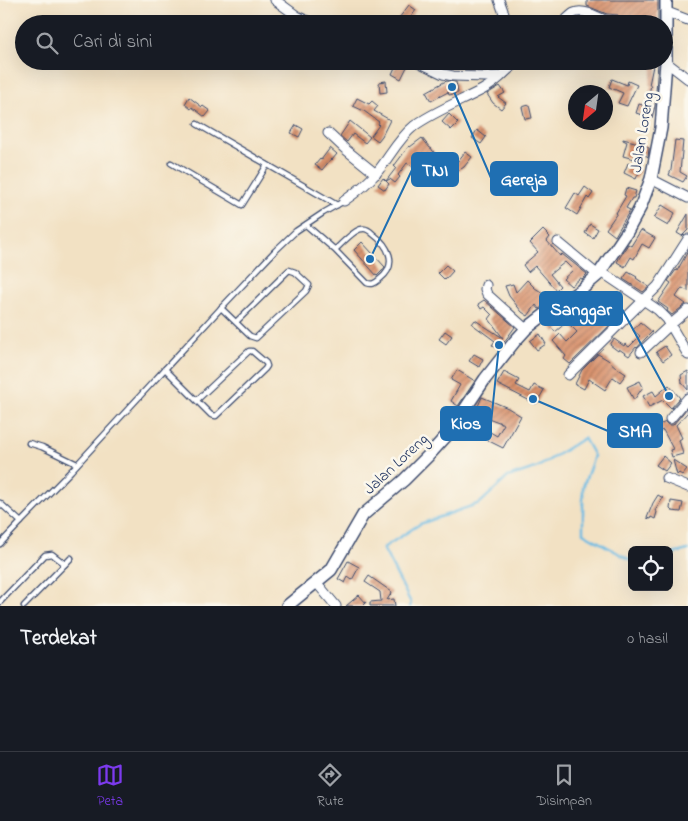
<!DOCTYPE html>
<html lang="id">
<head>
<meta charset="utf-8">
<style>
  body { margin:0; font-family:"Indie Flower",sans-serif; background:#242831; color:#f1f3f6 }
  .controls { position:absolute; right:15px; bottom:15px; display:grid; overflow:hidden; border-radius:8px; box-shadow:0 5px 20px #0002 }
  .controls button { width:45px; height:45px; display:grid; place-items:center; padding:0; border:0; border-bottom:1px solid #363941; background:#171b24; color:#f1f3f6; font:25px sans-serif }
  .compass { position:absolute; left:568px; top:85px; width:45px; height:45px; border-radius:50%; background:#171b24; box-shadow:0 5px 20px #0002; rotate:209deg }
  .list { margin:0; padding:0; list-style:none }
  h2 { display:flex; justify-content:space-between; align-items:center; height:65px; margin:0; padding:0 20px; font-size:21px }
  h2 small { font-size:16px; font-weight:400; color:#9ea1a6 }
  .icon { flex:none; width:28px; height:28px; fill:none; stroke:currentColor; stroke-width:2; stroke-linecap:round; stroke-linejoin:round }
  .map { position:relative; flex:none; width:688px; height:606px; overflow:hidden }
  .search { position:absolute; background:#171b24; box-shadow:0 5px 20px #0002; left:15px; right:15px; top:15px; height:55px; display:flex; align-items:center; gap:12px; box-sizing:border-box; padding:0 18px; border-radius:28px; color:#9ea1a6; font-size:19px }
  .sheet { height:145px; background:#171b24 }
  nav { display:flex; justify-content:space-around; align-items:center; box-sizing:border-box; height:70px; border-top:1px solid #363941; background:#171b24; font-size:14px; color:#9ea1a6 }
  nav a { display:grid; justify-items:center; gap:2px }
  nav .on { color:#7c3aed }
  .map>svg:first-child { display:block }
  .lines { fill:none; stroke-linecap:round; stroke-linejoin:round }
  .stream { stroke:#68bae3; stroke-width:2.5 }
  .building { fill:url(#building-hatch) }
  .service-casing { stroke:#3b4a6d; stroke-width:7 }
  .minor-casing { stroke:#3b4a6d; stroke-width:11 }
  .tertiary-casing { stroke:#3b4a6d; stroke-width:14 }
  .service { stroke:#fff; stroke-width:4.5 }
  .minor { stroke:#fff; stroke-width:9 }
  .tertiary { stroke:#fff; stroke-width:11 }
  .labels { text-anchor:middle; stroke-width:5; stroke-linejoin:round; paint-order:stroke }
  .street-label { font-size:16px; fill:#1b2f5e; stroke:#fbf7ec }
  .leader { fill:none; stroke:#1f6fb2; stroke-width:2 }
  .callout-dot { fill:#1f6fb2; stroke:#fbf7ec; stroke-width:2 }
  .callout { fill:#1f6fb2; stroke:#1f6fb2; stroke-width:2 }
  .callout-label { font-size:18px; text-anchor:middle; font-weight:bold; fill:#fff }
</style>
</head>
<body>
<div class="map">
<svg width="688" height="606" viewBox="0 0 688 606">
  <defs>
    <pattern id="building-hatch" width="6" height="6" patternUnits="userSpaceOnUse" patternTransform="scale(1.25)"><rect width="6" height="6" fill="#d8916c"/><path d="M-1 1l2-2M0 6l6-6M5 7l2-2" fill="none" stroke="#ae775c"/></pattern>
  </defs>
  <rect width="100%" height="100%" fill="#fbf7ec"/>
  <filter id="ink" filterUnits="userSpaceOnUse"><feTurbulence type="fractalNoise" baseFrequency=".02" numOctaves="2"/><feDisplacementMap in="SourceGraphic" scale="10" xChannelSelector="R" yChannelSelector="G"/><feConvolveMatrix kernelMatrix="1 2 1 2 8 2 1 2 1" color-interpolation-filters="sRGB"/></filter>
  <filter id="wash" filterUnits="userSpaceOnUse"><feTurbulence type="fractalNoise" baseFrequency=".0096" numOctaves="4" result="noise"/><feDisplacementMap in="SourceGraphic" scale="20" xChannelSelector="R" yChannelSelector="G"/><feGaussianBlur stdDeviation="1.12" result="paint"/><feColorMatrix in="noise" values="0 0 0 0 0 0 0 0 0 0 0 0 0 0 0 0 0 1.4 0 .05"/><feComposite in="paint" operator="in"/></filter>
  <g filter="url(#wash)">
    <rect width="100%" height="100%" fill="#f2e1c3"/>
    <g class="lines">
      <!-- stream -->
      <g class="stream">
        <path d="M669,555L688,550"/>
        <path d="M410,606L411,603L383,548L420,524L480,503L508,477L538,467L584,438L594,456L583,487V533L632,561"/>
      </g>
    </g>
    <g id="blocks">
      <!-- building -->
      <g class="building">
        <path d="M587,0H658V24H620L618,15L607,14L587,6Z"/>
        <path d="M409,5L416,10L406,24H397L399,18Z"/>
        <path d="M398,61L408,65L401,79L392,74Z"/>
        <path d="M654,61L658,62L655,106L652,118L636,113L639,104L646,106L651,85H649Z"/>
        <path d="M612,79L627,85L628,81L637,85L627,106L618,103L623,93L609,87Z"/>
        <path d="M386,81L387,92L380,93L379,82Z"/>
        <path d="M447,81L456,82L458,93L449,95L448,92L431,101L426,92L444,82Z"/>
        <path d="M500,86L505,93L498,97L506,103L501,109L493,103L487,94Z"/>
        <path d="M189,97L202,107L203,106L210,111L205,117L192,107L191,109L185,104Z"/>
        <path d="M357,98L369,104L372,101L378,106L374,111L390,120L382,136L378,141L371,136L379,125L378,124L379,122L364,111L353,106Z"/>
        <path d="M529,105L532,118L525,119L522,107Z"/>
        <path d="M449,114L458,123L451,130L442,122Z"/>
        <path d="M350,121L370,137L365,143L353,134L347,142L340,136Z"/>
        <path d="M296,125L303,129L299,137L291,133Z"/>
        <path d="M477,130L486,137L481,144L472,138Z"/>
        <path d="M422,138L430,148H431L435,154L426,159L424,156L419,162L412,166L407,163L398,175L400,177L395,183L390,179L386,181L389,184L385,190L378,185L383,178L386,181L396,168L394,166L409,146L410,147Z"/>
        <path d="M623,139L643,144L649,148L648,157L637,149L634,159L623,156L627,142L623,140Z"/>
        <path d="M675,140L683,141L680,172L687,176L683,182L669,175L671,170Z"/>
        <path d="M330,148L337,154L332,160L331,159L322,170L315,165L320,159L321,160Z"/>
        <path d="M465,152L472,157L464,167L455,173L451,165L458,161Z"/>
        <path d="M628,163L640,170L636,179L624,173Z"/>
        <path d="M585,187L593,193L589,199L587,197L577,215L566,208L575,193L579,196Z"/>
        <path d="M626,188L636,191L634,198H632L626,208L630,210L615,236L606,229L617,213H616L626,196L624,195Z"/>
        <path d="M662,205L675,213L668,226L654,218Z"/>
        <path d="M688,214V230L682,236L677,233Z"/>
        <path d="M590,224L598,229L593,238L585,233Z"/>
        <path d="M543,230L550,237L547,241L560,256L562,254L587,274L582,279L580,278L571,286L563,279L573,270L565,262L550,274L560,286L556,290L535,266L528,272L523,265L538,252L530,243Z"/>
        <path d="M641,230L655,238L649,248L642,244L634,259L631,257L625,267L617,262L628,244L631,246Z"/>
        <path d="M362,242L385,267L382,271L377,276L354,250Z"/>
        <path d="M688,251V291L682,288L676,297L686,304L672,315L667,311L668,309L658,302L671,283L668,281L676,270L677,271Z"/>
        <path d="M446,265L453,271L445,280L438,273Z"/>
        <path d="M628,272L637,277L636,278L649,287L643,292L623,279Z"/>
        <path d="M527,280L535,288L543,293L544,292L550,302L539,309L536,305L528,316L522,312L509,296L505,286L513,284L516,292Z"/>
        <path d="M484,300L515,327L499,349L492,345L495,341L472,324L475,320L503,338L489,319L492,315L484,307L481,309L478,304Z"/>
        <path d="M594,310L612,323L570,364L564,359L566,356L553,341L560,334L567,342L577,332L567,322L555,332L548,323L555,317L559,321L569,311L580,322Z"/>
        <path d="M640,322L652,332L645,339L637,348L636,347L629,356L619,349L618,351L610,345L614,339L624,346L625,344L629,347L640,336L633,330Z"/>
        <path d="M445,331L452,336L446,344L439,339Z"/>
        <path d="M540,334L546,344L537,350L530,341Z"/>
        <path d="M665,346L671,355L663,361L656,352Z"/>
        <path d="M474,354L483,359L479,367L469,361Z"/>
        <path d="M598,354L608,360L617,368L626,374L620,382L613,377L605,390L589,379L584,389L575,384L582,370Z"/>
        <path d="M457,370L475,381L458,406L451,401L460,385L451,380Z"/>
        <path d="M688,371V390L682,383L681,375Z"/>
        <path d="M504,372L519,380L516,385L530,392L534,385L544,390L536,404L497,384Z"/>
        <path d="M640,381L643,387L634,400L627,387Z"/>
        <path d="M669,385L680,398L671,408L663,400L649,407L643,396L653,391L656,396Z"/>
        <path d="M482,397L508,408L521,416L503,448L481,437L485,429L497,436L504,424L475,413Z"/>
        <path d="M687,408L688,412L676,425L682,438L679,440L683,454L672,457L670,450L673,449L663,430L661,431L656,420L662,424L665,422L668,425H673Z"/>
        <path d="M663,456L671,463L665,471L656,465Z"/>
        <path d="M673,460L687,469L682,475L679,473L677,475Z"/>
        <path d="M658,495L663,498L655,511L657,512L655,519L651,517L650,519L647,518L653,503Z"/>
        <path d="M671,501L683,503L681,512L672,511L670,509Z"/>
        <path d="M348,561L359,567L352,580L348,577L345,583L338,579Z"/>
        <path d="M369,576L392,592L387,600L394,599L395,606H370V602L381,601L380,592L365,582Z"/>
        <path d="M359,595L366,603L363,606H346Z"/>
      </g>
    </g>
  </g>
  <g filter="url(#ink)">
    <use href="#blocks" fill-opacity="0" stroke="#3b4a6d" stroke-width="1"/>
    <g class="lines">
      <defs>
        <g id="service">
          <path d="M197,124L337,205"/>
          <path d="M171,163L242,205L267,165"/>
          <path d="M306,225L335,250L367,283C373,285 375,283 380,279C399,264 388,245 373,234C370,231 366,228 362,229C355,229 340,245 335,250"/>
          <path d="M221,308L250,336L256,338L306,291L309,285L295,272L289,270L236,322"/>
          <path d="M165,369L211,415L216,416L265,369L267,366L266,363L252,351H249L197,400"/>
          <path d="M29,443L42,447L77,464"/>
          <path d="M0,503L21,522L71,471L152,383L165,369L221,308L275,251L296,231L323,213L344,201"/>
          <path d="M0,544L21,522"/>
          <path d="M0,602L45,555L52,554L65,564"/>
          <path d="M24,606L71,558"/>
        </g>
        <g id="minor">
          <path d="M275,0L297,16L314,24"/>
          <path d="M499,0L508,24"/>
          <path d="M667,12L688,20"/>
          <path d="M562,24C566,20 570,15 574,13C585,8 603,20 613,24"/>
          <path d="M416,61L443,74L453,76L486,77L500,76"/>
          <path d="M666,62L688,79"/>
          <path d="M328,133L345,149L376,174"/>
          <path d="M651,179L688,198"/>
          <path d="M344,201C357,192 368,183 378,171C390,156 399,138 414,126C435,111 459,102 482,90C495,83 506,72 517,61"/>
          <path d="M558,242L598,275"/>
          <path d="M600,271L658,310L667,319L688,355"/>
          <path d="M486,285L485,289L487,294L526,329"/>
          <path d="M641,352L670,325L688,310"/>
          <path d="M568,375L658,286L688,239"/>
          <path d="M670,419L688,398"/>
          <path d="M666,478L688,487"/>
          <path d="M316,582L336,606"/>
        </g>
        <path id="tertiary" d="M287,606L331,570L363,515L404,480L428,456L449,433L485,379L515,341L526,329L544,315L581,290L591,281L598,275L627,232L640,208L651,179L661,128L666,62V0"/>
      </defs>
      <!-- service casing -->
      <use href="#service" class="service-casing"/>
      <!-- minor casing -->
      <use href="#minor" class="minor-casing"/>
      <!-- tertiary casing -->
      <use href="#tertiary" class="tertiary-casing"/>
      <!-- service -->
      <use href="#service" class="service"/>
      <!-- minor -->
      <use href="#minor" class="minor"/>
      <!-- tertiary -->
      <use href="#tertiary" class="tertiary"/>
    </g>
  </g>
  <g class="labels">
    <!-- street labels -->
    <g class="street-label">
      <text transform="translate(641 132) rotate(-81)" y="6">Jalan Loreng</text>
      <text transform="translate(395 463) rotate(-43)" y="6">Jalan Loreng</text>
    </g>
  </g>
  <!-- callouts -->
  <path class="leader" d="M370 259L412 170M452 87L491 178M669 396L622 309M499 345L491 423M533 399L608 431"/>
  <g class="callout-dot">
    <circle cx="370" cy="259" r="5"/>
    <circle cx="452" cy="87" r="5"/>
    <circle cx="669" cy="396" r="5"/>
    <circle cx="499" cy="345" r="5"/>
    <circle cx="533" cy="399" r="5"/>
  </g>
  <g class="callout">
    <rect x="412" y="153" width="46" height="33" rx="5"/>
    <rect x="491" y="162" width="66" height="33" rx="5"/>
    <rect x="540" y="292" width="82" height="33" rx="5"/>
    <rect x="441" y="407" width="50" height="33" rx="5"/>
    <rect x="608" y="414" width="54" height="33" rx="5"/>
  </g>
  <g class="callout-label">
    <text x="435" y="176">TNI</text>
    <text x="524" y="185">Gereja</text>
    <text x="581" y="315">Sanggar</text>
    <text x="466" y="429">Kios</text>
    <text x="635" y="437">SMA</text>
  </g>
</svg>
<div class="controls">
<button><svg class="icon" aria-label="locate" viewBox="0 0 24 24"><circle cx="12" cy="12" r="6"/><path d="M12 2v4M12 18v4M2 12h4M18 12h4"/></svg></button>
</div>
<svg class="compass" viewBox="-18 -18 36 36"><path d="M0-13l5 13h-10z" fill="#e53935"/><path d="M0 13l5-13h-10z" fill="#9ea1a6"/></svg>
<div class="search"><svg class="icon" aria-label="search" viewBox="0 0 24 24"><circle cx="10" cy="10" r="6"/><path d="M15 15l6 6"/></svg>Cari di sini</div>
</div>
<section class="sheet">
<h2>Terdekat<small>0 hasil</small></h2>
<ul class="list">
</ul>
</section>
<nav>
<a class="on"><svg class="icon" aria-label="map" viewBox="0 0 24 24"><path d="M3 6l6-2 6 2 6-2v14l-6 2-6-2-6 2zM9 4v14M15 6v14"/></svg>Peta</a>
<a><svg class="icon" aria-label="directions" viewBox="0 0 24 24"><path d="M12 3l9 9-9 9-9-9zM9 14v-3h6M13 9l2 2-2 2"/></svg>Rute</a>
<a><svg class="icon" aria-label="saved" viewBox="0 0 24 24"><path d="M7 4h10v16l-5-4-5 4z"/></svg>Disimpan</a>
</nav>
</body>
</html>
